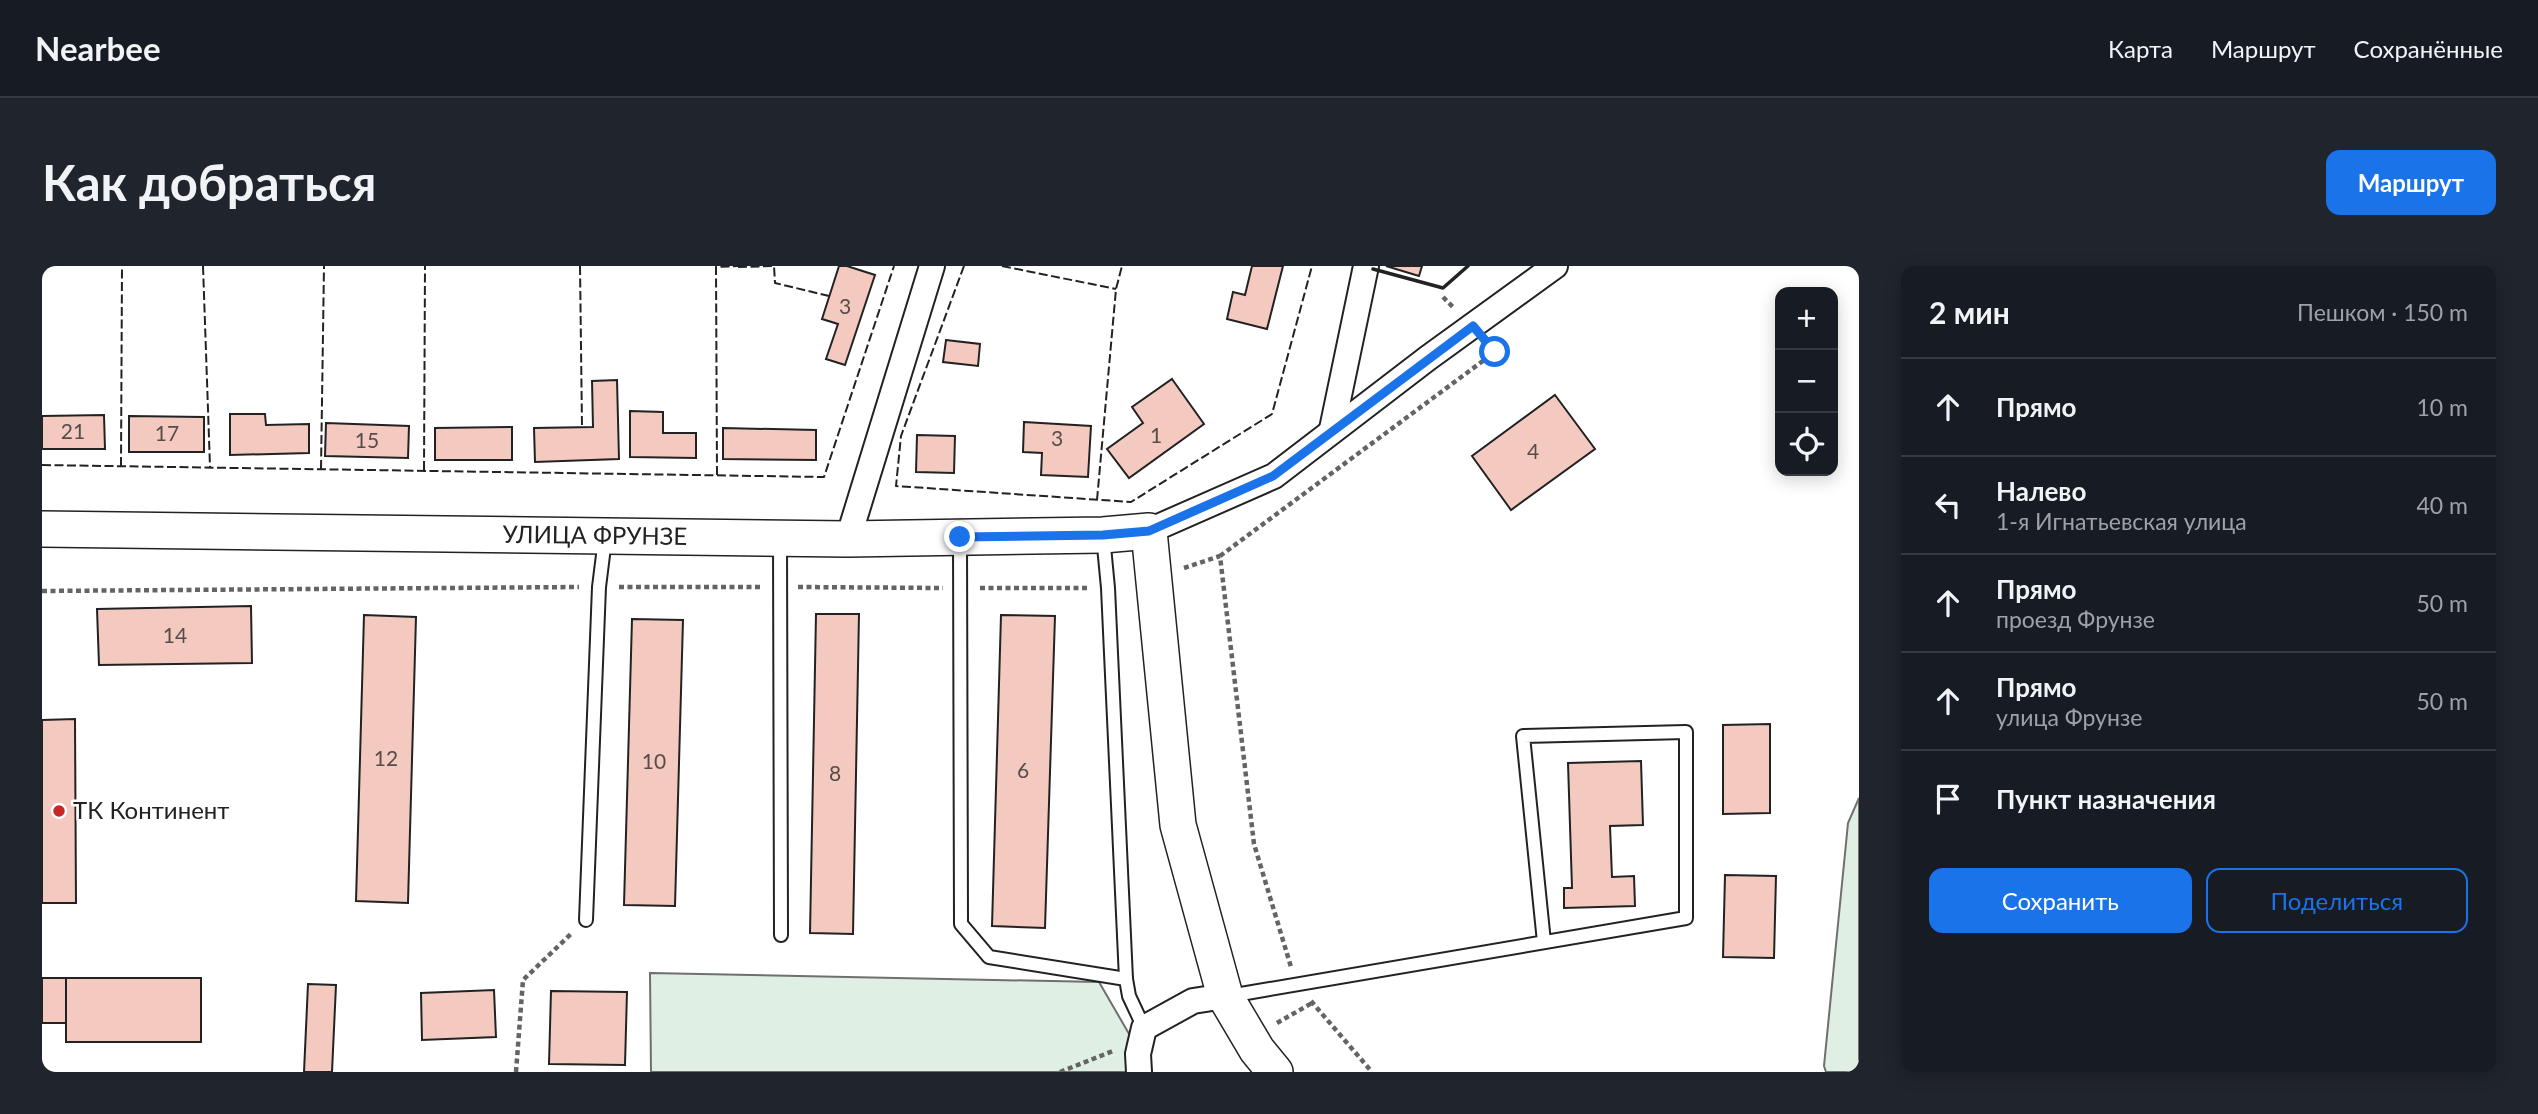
<!DOCTYPE html>
<html lang="ru">
<head>
<meta charset="utf-8">
<style>
  body { margin:0; font-family:Lato,sans-serif; background:#20242c; color:#f1f3f6 }
  .controls { position:absolute; right:21px; top:21px; display:grid; overflow:hidden; border-radius:14px; box-shadow:0 4px 18px #0003 }
  .controls button { width:63px; height:63px; display:grid; place-items:center; padding:0; border:0; border-bottom:2px solid #363941; background:#171b24; color:#f1f3f6; font:35px sans-serif }
  .stop { position:absolute; width:21px; height:21px; margin:-16px; border:5px solid #1a73e8; border-radius:50%; background:#fff }
  .stop.end { background:#1a73e8; border-color:#fff; box-shadow:0 2px 7px #0008 }
  .list { margin:0; padding:0; list-style:none }
  h2 { display:flex; justify-content:space-between; align-items:center; height:91px; margin:0; padding:0 28px; font-size:30px }
  h2 small { font-size:23px; font-weight:400; color:#9ea1a6 }
  .list li { display:grid; grid-template-columns:46px 1fr auto; gap:21px; align-items:center; box-sizing:border-box; height:98px; padding:0 28px; border-top:2px solid #363941 }
  .list b { display:block; font-size:26px; white-space:nowrap }
  .list p { margin:0; font-size:23px; white-space:nowrap; color:#9ea1a6 }
  .list em { font-size:23px; font-style:normal; color:#9ea1a6 }
  .actions { display:flex; gap:14px; padding:21px 28px }
  .actions a { flex:1; padding:16px 0; border:2px solid #1a73e8; border-radius:14px; text-align:center; font-size:24px; color:#1a73e8 }
  .actions .main { background:#1a73e8; color:#fff }
  .icon { flex:none; width:38px; height:38px; fill:none; stroke:currentColor; stroke-width:2; stroke-linecap:round; stroke-linejoin:round }
  .map { position:relative; flex:none; width:1817px; height:806px; overflow:hidden; border-radius:14px }
  header { display:flex; align-items:center; gap:42px; box-sizing:border-box; height:98px; padding:0 35px; background:#171b24; border-bottom:2px solid #363941 }
  header strong { font-size:33px }
  nav { display:flex; gap:38px; margin-inline-start:auto; font-size:24px }
  .intro { display:flex; align-items:center; justify-content:space-between; box-sizing:border-box; height:168px; padding:0 42px }
  h1 { margin:0; font-size:49px }
  .button { padding:18px 32px; border-radius:14px; background:#1a73e8; color:#fff; font-size:24px; font-weight:700 }
  main { display:flex; gap:42px; padding:0 42px }
  aside { flex:1; background:#171b24; border-radius:14px; box-shadow:0 4px 18px #0003 }
  .map>svg:first-child { display:block }
  .green { fill:#e0efe3; stroke:#6f6f6f; stroke-width:2 }
  .building { fill:#f3c9c0; stroke:#222; stroke-width:2 }
  .lines { fill:none; stroke-linecap:round; stroke-linejoin:round }
  .lane-casing { stroke:#222; stroke-width:16 }
  .street-casing { stroke:#222; stroke-width:28 }
  .secondary-casing { stroke:#222; stroke-width:38 }
  .path { stroke:#646464; stroke-width:4.5; stroke-dasharray:5 3.5; stroke-linecap:butt }
  .lane { stroke:#fff; stroke-width:12 }
  .street { stroke:#fff; stroke-width:24 }
  .secondary { stroke:#fff; stroke-width:35 }
  .fence { stroke:#222; stroke-width:2; stroke-dasharray:9 3.5; stroke-linecap:butt }
  .wall { stroke:#222; stroke-width:3.5 }
  .route { stroke:#1a73e8; stroke-width:9 }
  .poi-dot { fill:#c62828; stroke:#fff; stroke-width:2.5 }
  .labels { text-anchor:middle; stroke-width:5; stroke-linejoin:round; paint-order:stroke }
  .number-label { font-size:21px; fill:#564c4a }
  .street-label { font-size:24px; fill:#222; stroke:#fff }
  .poi-label { font-size:24px; fill:#222; stroke:#fff; text-anchor:start }
</style>
</head>
<body>
<header>
<strong>Nearbee</strong>
<nav><a>Карта</a><a>Маршрут</a><a>Сохранённые</a></nav>
</header>
<div class="intro"><h1>Как добраться</h1><a class="button">Маршрут</a></div>
<main>
<div class="map">
<svg width="1817" height="806" viewBox="0 0 1817 806">
  <rect width="100%" height="100%" fill="#fff"/>
  <!-- green -->
  <g class="green">
    <path d="M1817,532V806H1784L1782,800L1806,557Z"/>
    <path d="M608,707L1057,716L1090,773V806H609Z"/>
  </g>
  <!-- building -->
  <g class="building">
    <path d="M797,0H805L833,9L803,99L784,93L796,58L780,53Z"/>
    <path d="M1210,0H1241L1225,63L1185,53L1191,26L1203,29Z"/>
    <path d="M1344,0H1380L1377,10Z"/>
    <path d="M904,74L938,78L936,100L901,96Z"/>
    <path d="M1130,113L1162,158L1087,212L1065,183L1101,157L1090,141Z"/>
    <path d="M575,114L577,193L493,196L492,162L551,161L550,115Z"/>
    <path d="M1513,129L1553,183L1469,244L1430,190Z"/>
    <path d="M588,145L621,146V167H654V192L588,191Z"/>
    <path d="M188,148H223L224,159L267,158V187L188,189Z"/>
    <path d="M62,149L63,183H0V150Z"/>
    <path d="M87,150L162,151V186H87Z"/>
    <path d="M982,156L1049,160L1046,211L999,209L1000,187L981,186Z"/>
    <path d="M284,157L367,160L366,192L283,190Z"/>
    <path d="M470,161V194H393V162Z"/>
    <path d="M681,162L774,164V194L681,193Z"/>
    <path d="M875,169L913,170L912,207L874,206Z"/>
    <path d="M209,340L210,397L57,399L55,343Z"/>
    <path d="M774,348H817L811,668L768,667Z"/>
    <path d="M322,349L374,351L366,637L314,635Z"/>
    <path d="M959,349L1013,350L1003,662L950,660Z"/>
    <path d="M590,353L641,354L633,640L582,639Z"/>
    <path d="M33,453L34,637H0V454Z"/>
    <path d="M1728,458V547L1681,548V459Z"/>
    <path d="M1599,495L1601,559L1568,560L1570,611L1592,610L1593,640L1522,642V622H1530L1526,497Z"/>
    <path d="M1683,609L1734,610L1732,692L1681,691Z"/>
    <rect x="0" y="712" width="24" height="45"/>
    <rect x="24" y="712" width="135" height="64"/>
    <path d="M266,718L294,719L290,806H262Z"/>
    <path d="M452,724L454,771L380,774L379,727Z"/>
    <path d="M509,725L585,726L583,799L507,798Z"/>
  </g>
  <g class="lines">
    <defs>
      <g id="lane">
        <path d="M1061,270L1066,322L1084,713L1087,730L1102,762"/>
        <path d="M738,273L739,669"/>
        <path d="M918,274L919,658L947,691L1084,713"/>
        <path d="M544,654L557,321L563,273"/>
        <path d="M1187,730L1644,652V466L1481,470L1502,676"/>
      </g>
      <g id="street">
        <path d="M1290,163L1324,0"/>
        <path d="M1107,265L1232,210L1386,92L1513,0"/>
        <path d="M806,273L890,0"/>
        <path d="M1097,806L1096,788L1102,762L1151,735L1183,730"/>
      </g>
      <g id="secondary">
        <path id="s1" d="M0,263L806,273L1061,269L1107,265L1136,559L1183,730L1215,784L1233,806"/>
      </g>
    </defs>
    <!-- lane casing -->
    <use href="#lane" class="lane-casing"/>
    <!-- street casing -->
    <use href="#street" class="street-casing"/>
    <!-- secondary casing -->
    <use href="#secondary" class="secondary-casing"/>
    <!-- path -->
    <g class="path">
      <path d="M1401,31L1412,42"/>
      <path d="M1178,290L1453,86L1447,79"/>
      <path d="M1142,302L1178,290L1212,578L1249,701"/>
      <path d="M577,321H719"/>
      <path d="M756,321L901,322"/>
      <path d="M938,322H1048"/>
      <path d="M0,325L537,321"/>
      <path d="M1269,735L1330,806"/>
      <path d="M1235,757L1270,737"/>
      <path d="M474,806L481,714L530,667"/>
      <path d="M1018,806L1071,785"/>
    </g>
    <!-- lane -->
    <use href="#lane" class="lane"/>
    <!-- street -->
    <use href="#street" class="street"/>
    <!-- secondary -->
    <use href="#secondary" class="secondary"/>
    <!-- fence -->
    <g class="fence">
      <path d="M161,0L168,201"/>
      <path d="M538,0L540,161"/>
      <path d="M922,0L859,170L854,220L1089,236L1230,148L1270,0"/>
      <path d="M960,0L1074,23"/>
      <path d="M696,1L732,0L733,17L787,30"/>
      <path d="M0,199L782,211L852,0"/>
      <path d="M79,200L80,0"/>
      <path d="M279,203L282,0"/>
      <path d="M382,204L383,0"/>
      <path d="M675,209L674,1L696,0"/>
      <path d="M1055,234L1074,23L1080,0"/>
    </g>
    <!-- wall -->
    <path class="wall" d="M1331,3L1401,22L1426,0"/>
  </g>
  <g class="lines">
    <!-- route -->
    <path class="route" d="M918,271L1061,269L1107,265L1231,210L1431,60L1453,86"/>
  </g>
  <!-- markers -->
  <circle class="poi-dot" cx="17" cy="545" r="7"/>
  <g class="labels">
    <!-- number labels -->
    <g class="number-label">
      <text x="803" y="48">3</text>
      <text x="31" y="173">21</text>
      <text x="125" y="175">17</text>
      <text x="1114" y="177">1</text>
      <text x="1015" y="180">3</text>
      <text x="325" y="182">15</text>
      <text x="1491" y="193">4</text>
      <text x="133" y="377">14</text>
      <text x="344" y="500">12</text>
      <text x="612" y="503">10</text>
      <text x="981" y="512">6</text>
      <text x="793" y="515">8</text>
    </g>
    <!-- street labels -->
    <g class="street-label">
      <text dy="8" stroke="none"><textPath href="#s1" startOffset="553">УЛИЦА ФРУНЗЕ</textPath></text>
    </g>
    <!-- poi labels -->
    <g class="poi-label">
      <text x="31" y="553">ТК Континент</text>
    </g>
  </g>
</svg>
<div class="controls">
<button>+</button>
<button>−</button>
<button><svg class="icon" aria-label="locate" viewBox="0 0 24 24"><circle cx="12" cy="12" r="6"/><path d="M12 2v4M12 18v4M2 12h4M18 12h4"/></svg></button>
</div>
<div class="stop" style="left:1453px;top:86px"></div>
<div class="stop end" style="left:918px;top:271px"></div>
</div>
<aside>
<h2>2 мин<small>Пешком · 150 m</small></h2>
<ul class="list">
<li><svg class="icon" aria-label="ahead" viewBox="0 0 24 24"><path d="M12 20V5M6 11l6-6 6 6"/></svg><div><b>Прямо</b></div><em>10 m</em></li>
<li><svg class="icon" aria-label="left" viewBox="0 0 24 24"><path d="M17 20v-9H6M10 6l-5 5 5 5"/></svg><div><b>Налево</b><p>1-я Игнатьевская улица</p></div><em>40 m</em></li>
<li><svg class="icon" aria-label="ahead" viewBox="0 0 24 24"><path d="M12 20V5M6 11l6-6 6 6"/></svg><div><b>Прямо</b><p>проезд Фрунзе</p></div><em>50 m</em></li>
<li><svg class="icon" aria-label="ahead" viewBox="0 0 24 24"><path d="M12 20V5M6 11l6-6 6 6"/></svg><div><b>Прямо</b><p>улица Фрунзе</p></div><em>50 m</em></li>
<li><svg class="icon" aria-label="arrive" viewBox="0 0 24 24"><path d="M6 21V4h12l-3 4 3 4H6"/></svg><div><b>Пункт назначения</b></div></li>
</ul>
<div class="actions"><a class="main">Сохранить</a><a>Поделиться</a></div>
</aside>
</main>
</body>
</html>
